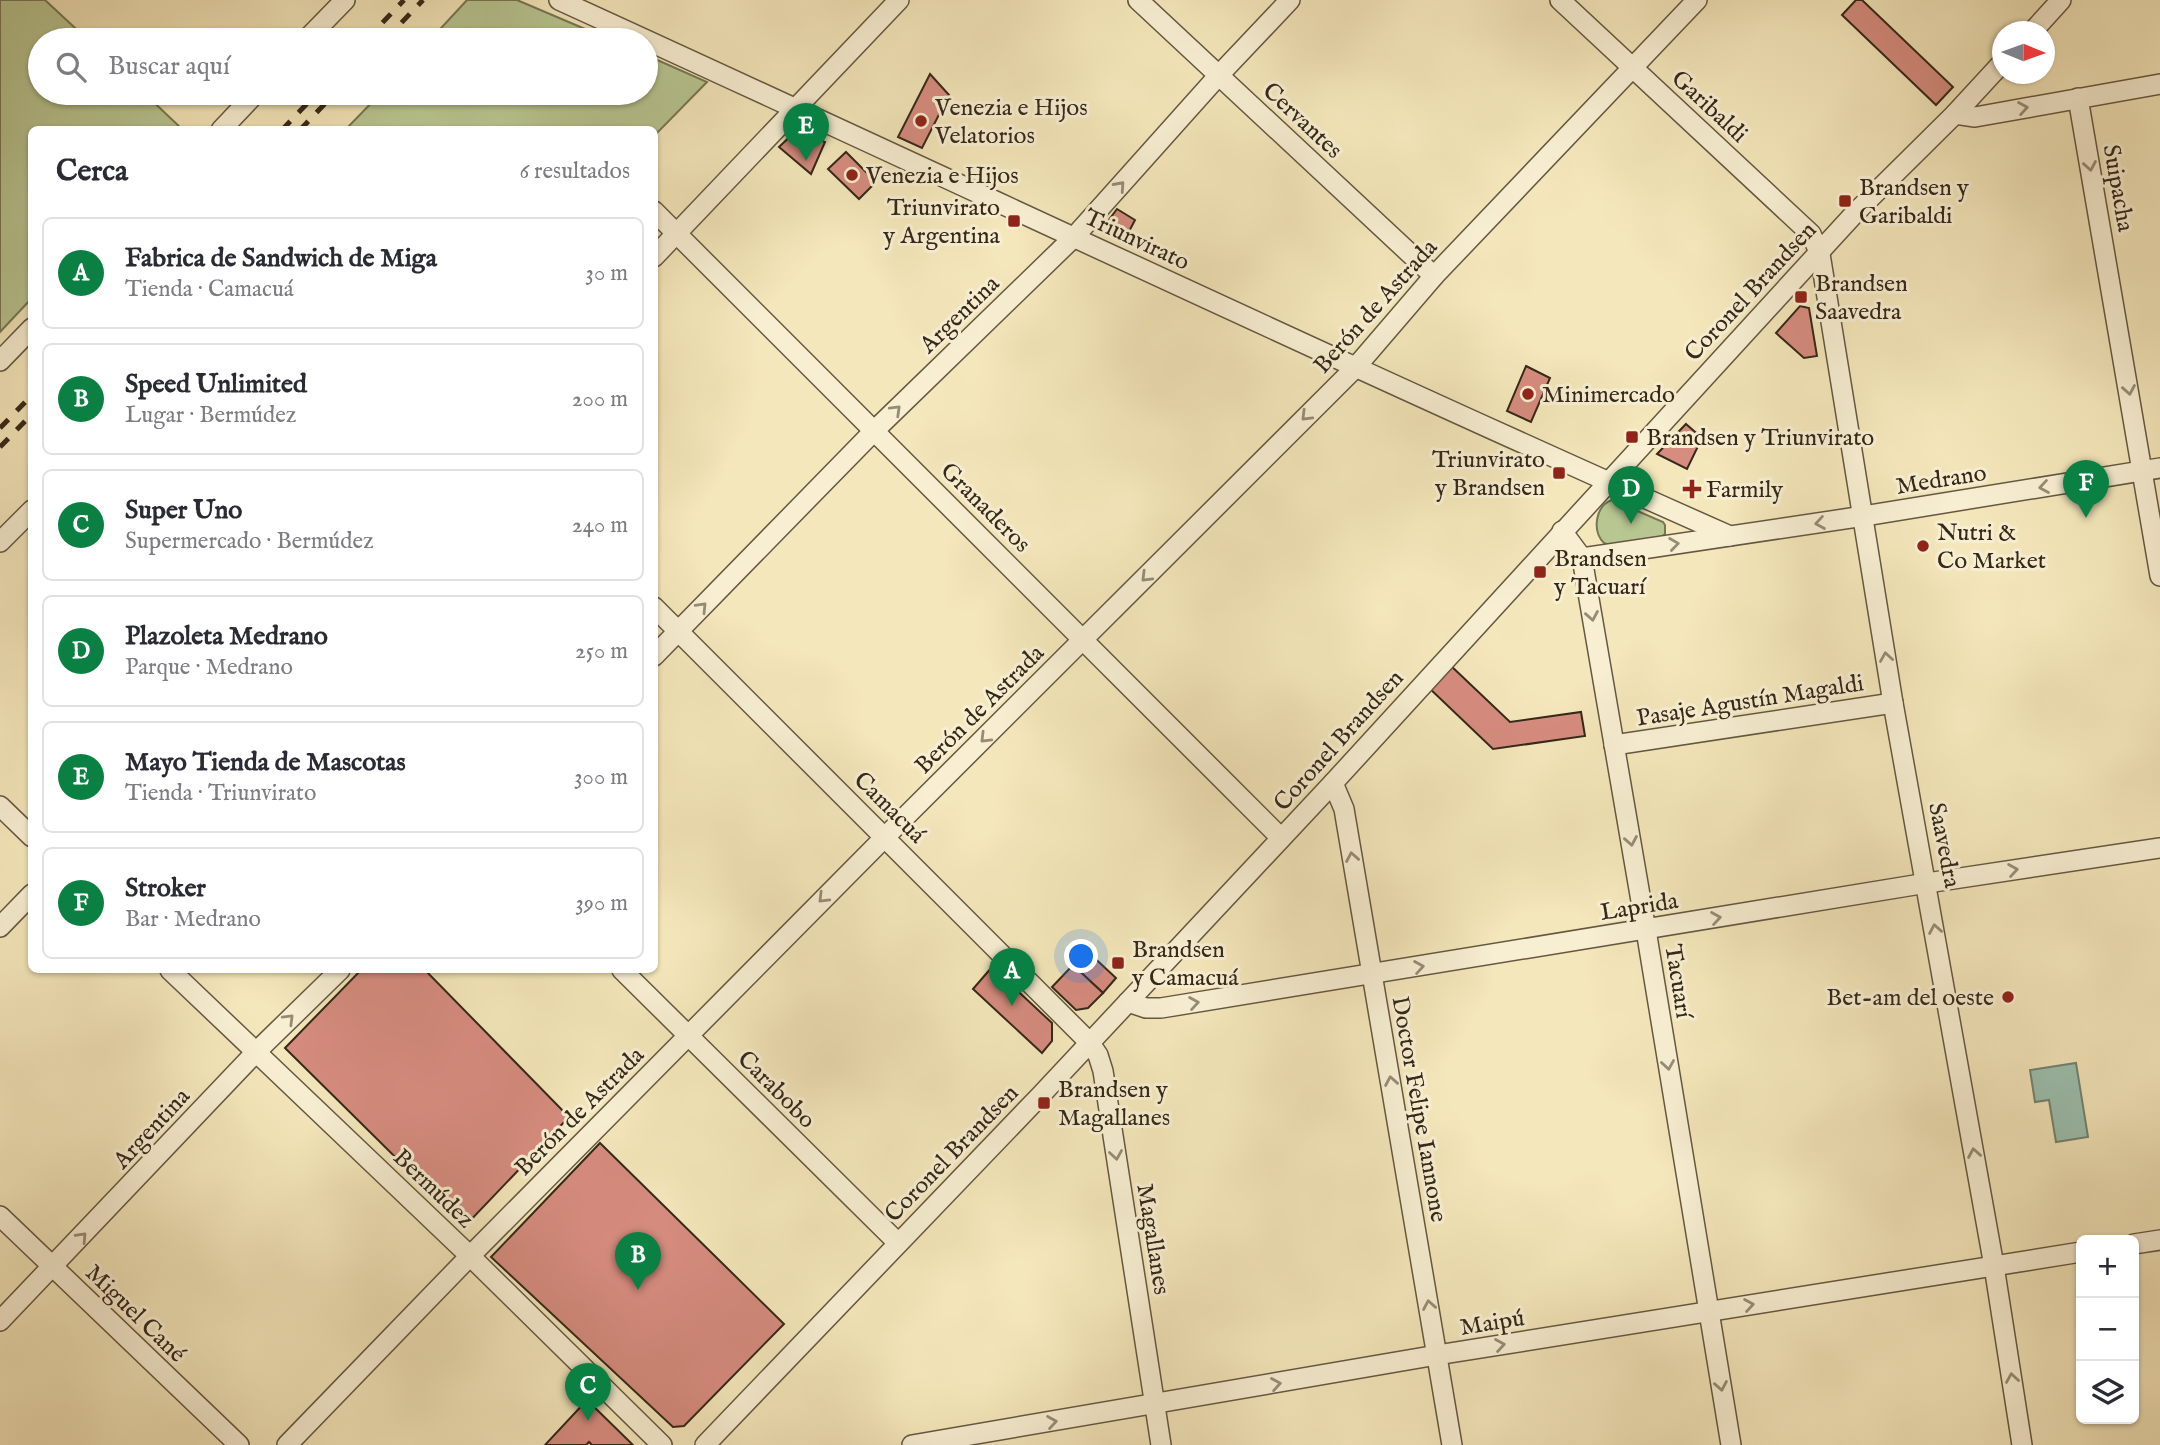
<!DOCTYPE html>
<html lang="es">
<head>
<meta charset="utf-8">
<style>
  body { margin:0; font-family:"IM FELL English",serif; background:#f2f2f3; color:#2b2b33 }
  .controls { position:absolute; right:21px; bottom:21px; display:grid; overflow:hidden; border-radius:10px; box-shadow:0 2px 5px #0004 }
  .controls button { width:63px; height:63px; display:grid; place-items:center; padding:0; border:0; border-bottom:2px solid #e1e1e2; background:#fff; color:#2b2b33; font:35px sans-serif }
  .compass { position:absolute; left:1992px; top:21px; width:63px; height:63px; border-radius:50%; background:#fff; box-shadow:0 2px 5px #0004; rotate:91deg }
  .you { position:absolute; left:1082px; top:957px; width:24px; height:24px; margin:-18px; border:5px solid #fff; border-radius:50%; background:#1a73e8; box-shadow:0 0 0 10px #1a73e833 }
  .badge { display:grid; place-items:center; width:46px; height:46px; border-radius:50%; background:#0b8043; color:#fff; font-size:23px; font-weight:700 }
  .pin { position:absolute; translate:-50% -58px; filter:drop-shadow(0 2px 4px #0008) }
  .pin::after { content:''; position:absolute; top:37px; width:24px; height:21px; background:inherit; clip-path:polygon(0 0,100% 0,50% 100%) }
  .list { margin:0; padding:0; list-style:none }
  h2 { display:flex; justify-content:space-between; align-items:center; height:91px; margin:0; padding:0 28px; font-size:30px }
  h2 small { font-size:23px; font-weight:400; color:#7c7c81 }
  .list li { display:grid; grid-template-columns:46px 1fr auto; gap:21px; align-items:center; box-sizing:border-box; height:112px; margin:0 14px 14px; padding:0 14px; border:2px solid #e1e1e2; border-radius:10px }
  .list b { display:block; font-size:26px; white-space:nowrap }
  .list p { margin:0; font-size:23px; white-space:nowrap; color:#7c7c81 }
  .list em { font-size:23px; font-style:normal; color:#7c7c81 }
  .icon { flex:none; width:38px; height:38px; fill:none; stroke:currentColor; stroke-width:2; stroke-linecap:round; stroke-linejoin:round }
  .map { position:relative; flex:none; width:2160px; height:1445px; overflow:hidden }
  .search { position:absolute; background:#fff; box-shadow:0 2px 5px #0004; left:28px; top:28px; width:630px; height:77px; display:flex; align-items:center; gap:18px; box-sizing:border-box; padding:0 24px; border-radius:38px; color:#7c7c81; font-size:26px }
  .panel { position:absolute; background:#fff; box-shadow:0 2px 5px #0004; left:28px; top:126px; width:630px; height:847px; border-radius:10px }
  .map>svg:first-child { display:block }
  .green { fill:#b8c692; stroke:#767755; stroke-width:2 }
  .water { fill:#9cc0af; stroke:#728373; stroke-width:2 }
  .building { fill:#d68c7f; stroke:#342818; stroke-width:2 }
  .lines { fill:none; stroke-linecap:round; stroke-linejoin:round }
  .minor-casing { stroke:#645841; stroke-width:22 }
  .minor { stroke:#f8efd3; stroke-width:19 }
  .rail { stroke:#342818; stroke-width:5; stroke-dasharray:12 12; stroke-linecap:butt }
  .oneway { stroke:#968c76 }
  .poi-dot { fill:#8f2418; stroke:#f8efd3; stroke-width:2.5 }
  .labels { text-anchor:middle; stroke-width:6; stroke-linejoin:round; paint-order:stroke }
  .street-label { font-size:24px; fill:#342818; stroke:#f8efd3 }
  .poi-label { font-size:24px; fill:#342818; stroke:#f8efd3; text-anchor:start }
</style>
</head>
<body>
<div class="map">
<svg width="2160" height="1445" viewBox="0 0 2160 1445">
  <rect width="100%" height="100%" fill="#f4e7bb"/>
  <filter id="stains"><feTurbulence type="fractalNoise" baseFrequency=".00286" numOctaves="4"/><feColorMatrix values="0 0 0 0 .2 0 0 0 0 .09 0 0 0 0 .02 0 0 0 .5 -.17"/></filter>
  <radialGradient id="worn" r=".72"><stop offset=".6" stop-color="#630" stop-opacity="0"/><stop offset="1" stop-color="#630" stop-opacity=".3"/></radialGradient>
  <!-- green -->
  <g class="green">
    <path d="M0,0H45L88,40H40V93H144L182,129L32,130L31,299L0,332Z"/>
    <path d="M467,0H517L611,40H430Z"/>
    <path d="M646,55L707,82L655,135L654,130L346,129L381,93H646Z"/>
    <path d="M1612,500L1663,522L1665,525V534L1661,537L1609,545L1604,543C1592,531 1595,506 1612,500Z"/>
  </g>
  <!-- water -->
  <path class="water" d="M2076,1063L2088,1137L2056,1142L2049,1100L2035,1102L2030,1070Z"/>
  <!-- building -->
  <g class="building">
    <path d="M1856,0H1862L1953,87L1936,105L1842,15Z"/>
    <path d="M930,74L949,95L922,148L898,137Z"/>
    <path d="M797,130L825,142L811,174L779,147Z"/>
    <path d="M846,152L876,182L859,199L828,169Z"/>
    <path d="M1117,209L1135,220L1125,239L1111,233L1108,221Z"/>
    <path d="M1800,306L1809,308L1817,356L1804,358L1776,333Z"/>
    <path d="M1526,366L1550,378L1531,422L1507,411Z"/>
    <path d="M1686,424L1702,438L1687,469L1657,454Z"/>
    <path d="M1449,664L1510,722L1581,712L1585,736L1493,749L1427,686Z"/>
    <path d="M1086,950L1116,978L1103,993L1073,965Z"/>
    <path d="M1073,965L1103,993L1088,1008L1076,1010L1052,987Z"/>
    <path d="M992,967L1052,1023V1041L1042,1053L973,989Z"/>
    <path d="M361,970H425L569,1117L465,1226L285,1048Z"/>
    <path d="M600,1143L784,1324L684,1426L673,1427L491,1257Z"/>
    <path d="M587,1400L633,1445H592L589,1442L586,1445H545Z"/>
  </g>
  <g class="lines">
    <defs>
      <g id="minor">
        <path d="M559,0C949,178 1337,362 1730,536"/>
        <path d="M1138,0L1434,276"/>
        <path d="M1560,0L1811,234L1820,254L1893,703L1994,1266L2022,1445"/>
        <path d="M2032,32L2061,0"/>
        <path d="M306,40L345,0"/>
        <path d="M2078,98L2160,576"/>
        <path d="M1955,114L1975,117L2160,84"/>
        <path d="M221,130L256,93"/>
        <path d="M654,211L1281,838"/>
        <path d="M654,257L899,0"/>
        <path d="M0,361L32,328"/>
        <path d="M1562,531L1582,558L1646,930L1731,1445"/>
        <path d="M0,542L32,510"/>
        <path d="M1582,558L1864,516L2160,468"/>
        <path d="M654,607L1089,1042L1098,1055L1103,1071L1161,1445"/>
        <path d="M654,656L875,430L1075,236L1219,75L1290,0"/>
        <path d="M1614,745L1893,703"/>
        <path d="M1333,783L1344,809L1452,1445"/>
        <path d="M0,806L32,837"/>
        <path d="M0,927L32,894"/>
        <path d="M170,970L470,1256L662,1445"/>
        <path d="M622,970L898,1243"/>
        <path d="M1128,1002L1146,1008H1161L1927,883L2160,848"/>
        <path d="M0,1216L239,1445"/>
        <path d="M2134,1244L2160,1240"/>
        <path d="M0,1321L256,1052L340,970"/>
        <path d="M287,1445L470,1256L885,837L1355,368L1434,276L1697,0"/>
        <path d="M705,1445L1040,1096L1333,783L1856,212L1955,114L2002,63"/>
        <path d="M912,1445L1437,1355L2081,1252"/>
      </g>
    </defs>
    <!-- minor casing -->
    <use href="#minor" class="minor-casing"/>
    <!-- minor -->
    <use href="#minor" class="minor"/>
    <!-- rail -->
    <g class="rail">
      <path d="M366,40L404,0"/>
      <path d="M385,40L423,0"/>
      <path d="M282,130L317,93"/>
      <path d="M300,130L335,93"/>
      <path d="M0,428L32,395"/>
      <path d="M0,447L32,414"/>
    </g>
  </g>
  <!-- one-way arrows -->
  <defs><path id="oneway-chevron" d="M-2-3.5L2.5 0L-2 3.5" fill="none" stroke-width="1.6" stroke-linecap="round" stroke-linejoin="round" transform="scale(1.75)"/></defs>
  <g class="oneway">
    <use href="#oneway-chevron" transform="translate(2023 108) rotate(-10)"/>
    <use href="#oneway-chevron" transform="translate(2090 166) rotate(80)"/>
    <use href="#oneway-chevron" transform="translate(1120 186) rotate(-48)"/>
    <use href="#oneway-chevron" transform="translate(2129 390) rotate(80)"/>
    <use href="#oneway-chevron" transform="translate(896 410) rotate(-44)"/>
    <use href="#oneway-chevron" transform="translate(1306 416) rotate(135)"/>
    <use href="#oneway-chevron" transform="translate(2044 487) rotate(171)"/>
    <use href="#oneway-chevron" transform="translate(1820 523) rotate(171)"/>
    <use href="#oneway-chevron" transform="translate(1674 544) rotate(-8)"/>
    <use href="#oneway-chevron" transform="translate(1146 577) rotate(135)"/>
    <use href="#oneway-chevron" transform="translate(702 607) rotate(-46)"/>
    <use href="#oneway-chevron" transform="translate(1592 616) rotate(80)"/>
    <use href="#oneway-chevron" transform="translate(1886 657) rotate(-99)"/>
    <use href="#oneway-chevron" transform="translate(985 738) rotate(135)"/>
    <use href="#oneway-chevron" transform="translate(1631 841) rotate(80)"/>
    <use href="#oneway-chevron" transform="translate(1352 857) rotate(-100)"/>
    <use href="#oneway-chevron" transform="translate(2013 870) rotate(-9)"/>
    <use href="#oneway-chevron" transform="translate(823 898) rotate(135)"/>
    <use href="#oneway-chevron" transform="translate(1716 918) rotate(-9)"/>
    <use href="#oneway-chevron" transform="translate(1935 929) rotate(-100)"/>
    <use href="#oneway-chevron" transform="translate(1419 967) rotate(-9)"/>
    <use href="#oneway-chevron" transform="translate(1194 1003) rotate(-9)"/>
    <use href="#oneway-chevron" transform="translate(289 1019) rotate(-45)"/>
    <use href="#oneway-chevron" transform="translate(1668 1065) rotate(81)"/>
    <use href="#oneway-chevron" transform="translate(1391 1081) rotate(-100)"/>
    <use href="#oneway-chevron" transform="translate(1974 1153) rotate(-100)"/>
    <use href="#oneway-chevron" transform="translate(1116 1155) rotate(81)"/>
    <use href="#oneway-chevron" transform="translate(82 1237) rotate(-47)"/>
    <use href="#oneway-chevron" transform="translate(1429 1305) rotate(-100)"/>
    <use href="#oneway-chevron" transform="translate(1749 1305) rotate(-9)"/>
    <use href="#oneway-chevron" transform="translate(1500 1345) rotate(-9)"/>
    <use href="#oneway-chevron" transform="translate(2012 1378) rotate(-99)"/>
    <use href="#oneway-chevron" transform="translate(1276 1384) rotate(-10)"/>
    <use href="#oneway-chevron" transform="translate(1721 1386) rotate(80)"/>
    <use href="#oneway-chevron" transform="translate(1052 1422) rotate(-9)"/>
  </g>
  <!-- markers -->
  <g class="poi-dot">
    <circle cx="921" cy="121" r="7"/>
    <circle cx="852" cy="175" r="7"/>
    <rect x="1838" y="194" width="14" height="14" rx="3.5"/>
    <rect x="1007" y="214" width="14" height="14" rx="3.5"/>
    <rect x="1794" y="290" width="14" height="14" rx="3.5"/>
    <circle cx="1528" cy="394" r="7"/>
    <rect x="1625" y="430" width="14" height="14" rx="3.5"/>
    <rect x="1552" y="466" width="14" height="14" rx="3.5"/>
    <path d="M1688.5 478.5h7v7h7v7h-7v7h-7v-7h-7v-7h7z"/>
    <circle cx="1923" cy="546" r="7"/>
    <rect x="1533" y="565" width="14" height="14" rx="3.5"/>
    <rect x="1111" y="956" width="14" height="14" rx="3.5"/>
    <circle cx="2008" cy="997" r="7"/>
    <rect x="1037" y="1096" width="14" height="14" rx="3.5"/>
  </g>
  <g class="labels">
    <!-- street labels -->
    <g class="street-label">
      <text transform="translate(1710 106) rotate(43)" y="8">Garibaldi</text>
      <text transform="translate(1303 120) rotate(43)" y="8">Cervantes</text>
      <text transform="translate(2119 188) rotate(80)" y="8">Suipacha</text>
      <text transform="translate(1137 239) rotate(25)" y="8">Triunvirato</text>
      <text transform="translate(1750 291) rotate(-47)" y="8">Coronel Brandsen</text>
      <text transform="translate(1375 306) rotate(-48)" y="8">Berón de Astrada</text>
      <text transform="translate(959 314) rotate(-44)" y="8">Argentina</text>
      <text transform="translate(1941 479) rotate(-9)" y="8">Medrano</text>
      <text transform="translate(986 507) rotate(45)" y="8">Granaderos</text>
      <text transform="translate(1750 700) rotate(-9)" y="8">Pasaje Agustín Magaldi</text>
      <text transform="translate(979 709) rotate(-45)" y="8">Berón de Astrada</text>
      <text transform="translate(1338 740) rotate(-48)" y="8">Coronel Brandsen</text>
      <text transform="translate(890 807) rotate(45)" y="8">Camacuá</text>
      <text transform="translate(1945 845) rotate(79)" y="8">Saavedra</text>
      <text transform="translate(1639 906) rotate(-9)" y="8">Laprida</text>
      <text transform="translate(1679 981) rotate(81)" y="8">Tacuarí</text>
      <text transform="translate(777 1089) rotate(45)" y="8">Carabobo</text>
      <text transform="translate(1420 1109) rotate(80)" y="8">Doctor Felipe Iannone</text>
      <text transform="translate(579 1111) rotate(-45)" y="8">Berón de Astrada</text>
      <text transform="translate(151 1128) rotate(-47)" y="8">Argentina</text>
      <text transform="translate(951 1153) rotate(-46)" y="8">Coronel Brandsen</text>
      <text transform="translate(434 1188) rotate(44)" y="8">Bermúdez</text>
      <text transform="translate(1154 1239) rotate(81)" y="8">Magallanes</text>
      <text transform="translate(136 1313) rotate(44)" y="8">Miguel Cané</text>
      <text transform="translate(1492 1322) rotate(-9)" y="8">Maipú</text>
    </g>
    <!-- poi labels -->
    <g class="poi-label">
      <text x="935" y="115">Venezia e Hijos<tspan x="935" dy="28">Velatorios</tspan></text>
      <text x="866" y="183">Venezia e Hijos</text>
      <text x="1859" y="195">Brandsen y<tspan x="1859" dy="28">Garibaldi</tspan></text>
      <text x="1000" y="215" text-anchor="end">Triunvirato<tspan x="1000" dy="28">y Argentina</tspan></text>
      <text x="1815" y="291">Brandsen<tspan x="1815" dy="28">Saavedra</tspan></text>
      <text x="1542" y="402">Minimercado</text>
      <text x="1646" y="445">Brandsen y Triunvirato</text>
      <text x="1545" y="467" text-anchor="end">Triunvirato<tspan x="1545" dy="28">y Brandsen</tspan></text>
      <text x="1706" y="497">Farmily</text>
      <text x="1937" y="540">Nutri &amp;<tspan x="1937" dy="28">Co Market</tspan></text>
      <text x="1554" y="566">Brandsen<tspan x="1554" dy="28">y Tacuarí</tspan></text>
      <text x="1132" y="957">Brandsen<tspan x="1132" dy="28">y Camacuá</tspan></text>
      <text x="1994" y="1005" text-anchor="end">Bet-am del oeste</text>
      <text x="1058" y="1097">Brandsen y<tspan x="1058" dy="28">Magallanes</tspan></text>
    </g>
  </g>
  <rect width="100%" height="100%" filter="url(#stains)"/>
  <rect width="100%" height="100%" fill="url(#worn)"/>
</svg>
<div class="controls">
<button>+</button>
<button>−</button>
<button><svg class="icon" aria-label="layers" viewBox="0 0 24 24"><path d="M12 4l9 5-9 5-9-5zM3 14l9 5 9-5"/></svg></button>
</div>
<svg class="compass" viewBox="-18 -18 36 36"><path d="M0-13l5 13h-10z" fill="#e53935"/><path d="M0 13l5-13h-10z" fill="#7c7c81"/></svg>
<div class="you"></div>
<div class="pin badge" style="left:1012px;top:1006px">A</div>
<div class="pin badge" style="left:638px;top:1290px">B</div>
<div class="pin badge" style="left:588px;top:1421px">C</div>
<div class="pin badge" style="left:1631px;top:524px">D</div>
<div class="pin badge" style="left:806px;top:161px">E</div>
<div class="pin badge" style="left:2086px;top:518px">F</div>
<div class="search"><svg class="icon" aria-label="search" viewBox="0 0 24 24"><circle cx="10" cy="10" r="6"/><path d="M15 15l6 6"/></svg>Buscar aquí</div>
<section class="panel">
<h2>Cerca<small>6 resultados</small></h2>
<ul class="list">
<li><span class="badge">A</span><div><b>Fabrica de Sandwich de Miga</b><p>Tienda · Camacuá</p></div><em>30 m</em></li>
<li><span class="badge">B</span><div><b>Speed Unlimited</b><p>Lugar · Bermúdez</p></div><em>200 m</em></li>
<li><span class="badge">C</span><div><b>Super Uno</b><p>Supermercado · Bermúdez</p></div><em>240 m</em></li>
<li><span class="badge">D</span><div><b>Plazoleta Medrano</b><p>Parque · Medrano</p></div><em>250 m</em></li>
<li><span class="badge">E</span><div><b>Mayo Tienda de Mascotas</b><p>Tienda · Triunvirato</p></div><em>300 m</em></li>
<li><span class="badge">F</span><div><b>Stroker</b><p>Bar · Medrano</p></div><em>390 m</em></li>
</ul>
</section>
</div>
</body>
</html>
